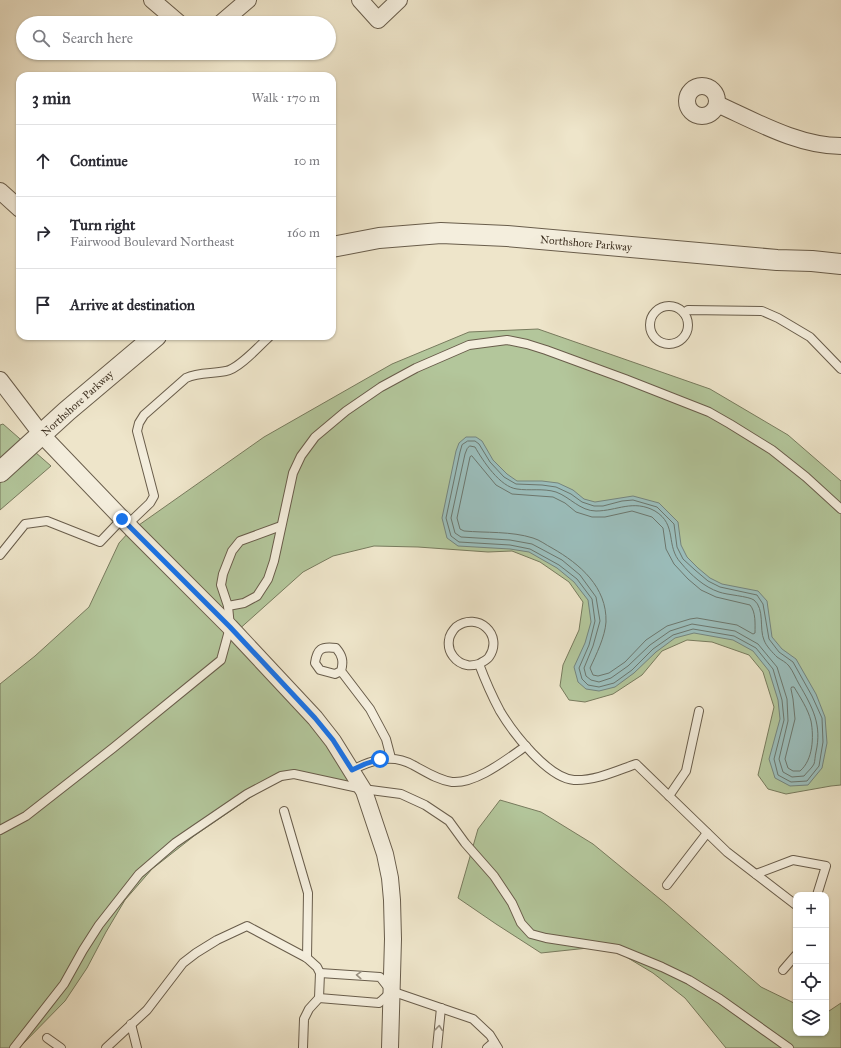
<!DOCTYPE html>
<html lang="en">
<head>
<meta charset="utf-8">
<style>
  body { margin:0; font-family:"IM FELL Great Primer",serif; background:#f7f7f7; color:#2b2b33 }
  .controls { position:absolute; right:12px; bottom:12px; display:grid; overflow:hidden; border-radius:8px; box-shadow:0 1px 3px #0004 }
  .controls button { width:36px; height:36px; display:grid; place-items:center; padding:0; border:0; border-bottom:1px solid #e1e1e2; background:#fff; color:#2b2b33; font:20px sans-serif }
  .stop { position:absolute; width:12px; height:12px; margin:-9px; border:3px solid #1a73e8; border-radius:50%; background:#fff }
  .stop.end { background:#1a73e8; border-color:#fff; box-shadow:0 1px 4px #0008 }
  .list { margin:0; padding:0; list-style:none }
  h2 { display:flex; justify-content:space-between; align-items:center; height:52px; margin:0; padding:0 16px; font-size:17px }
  h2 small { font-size:13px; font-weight:400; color:#7c7c81 }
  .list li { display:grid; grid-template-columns:26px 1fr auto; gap:12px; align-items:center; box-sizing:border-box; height:72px; padding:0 16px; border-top:1px solid #e1e1e2 }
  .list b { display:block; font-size:15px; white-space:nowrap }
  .list p { margin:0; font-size:13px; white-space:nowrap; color:#7c7c81 }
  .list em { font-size:13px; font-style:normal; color:#7c7c81 }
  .icon { flex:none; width:22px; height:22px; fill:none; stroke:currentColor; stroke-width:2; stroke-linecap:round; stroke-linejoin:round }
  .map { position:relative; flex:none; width:841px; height:1048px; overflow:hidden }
  .search { position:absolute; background:#fff; box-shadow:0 1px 3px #0004; left:16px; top:16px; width:320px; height:44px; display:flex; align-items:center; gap:10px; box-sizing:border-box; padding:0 14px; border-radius:22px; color:#7c7c81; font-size:15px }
  .panel { position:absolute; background:#fff; box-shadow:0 1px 3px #0004; left:16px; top:72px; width:320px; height:268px; border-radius:12px }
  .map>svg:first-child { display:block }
  .green { fill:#b3c69b; stroke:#787b5e }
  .water { fill:#9bbebc; stroke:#75857e }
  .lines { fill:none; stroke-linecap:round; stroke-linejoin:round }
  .shore { stroke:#6c776e; stroke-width:1 }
  .service-casing { stroke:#695d4b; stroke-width:10 }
  .minor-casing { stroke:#695d4b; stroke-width:18 }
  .tertiary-casing { stroke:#695d4b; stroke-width:22 }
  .service { stroke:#f4eedd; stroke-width:8 }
  .minor { stroke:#f4eedd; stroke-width:16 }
  .tertiary { stroke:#f4eedd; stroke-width:20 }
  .oneway { stroke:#988f7f }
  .route { stroke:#1a73e8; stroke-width:5 }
  .labels { text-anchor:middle; stroke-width:3; stroke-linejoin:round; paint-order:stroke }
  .street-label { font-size:11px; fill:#3d3021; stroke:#f4eedd }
</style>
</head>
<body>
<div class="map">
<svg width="841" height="1048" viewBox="0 0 841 1048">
  <rect width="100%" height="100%" fill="#eee5ca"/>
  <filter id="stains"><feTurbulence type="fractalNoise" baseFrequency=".005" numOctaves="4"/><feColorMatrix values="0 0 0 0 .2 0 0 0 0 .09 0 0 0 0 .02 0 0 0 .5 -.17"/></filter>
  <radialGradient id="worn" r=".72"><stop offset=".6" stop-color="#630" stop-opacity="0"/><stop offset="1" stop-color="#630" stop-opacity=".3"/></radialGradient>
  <!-- green -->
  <g class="green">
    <path d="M538,329L710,389L788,435L841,481V785L831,786L786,794L768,789L758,775L774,707L763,672L749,655L712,642L687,640L662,651L642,675L613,694L585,702L569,700L560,686L563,665L579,630L583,602L569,582L540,562L512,551L488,552L418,547L374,546L333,556L303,572L236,632L364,791L291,777L267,786L194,836L152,869L125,900L106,932L87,968L65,1001L19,1048H0V684L35,656L89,607L119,543L129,532L264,437L392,364L469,332Z"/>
    <path d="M3,424L51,466L0,510V425Z"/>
    <path d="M500,800L541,812L593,844L666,904L761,987L796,1004V1033H826V1013L841,1003V1048H726L685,998L653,973L618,952L588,948L541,953L496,924L458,898L478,829Z"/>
  </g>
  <!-- water -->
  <path class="water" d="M466,437H476L482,441L493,460L507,474L517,481H542L558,483L573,490L584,499L595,502L633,496L659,503L678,522L681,545L687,557L698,568L710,578L722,584L758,591L767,601L772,637L782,649L796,659L816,694L825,717L827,743L822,768L808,785L790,786L775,778L769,759L780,719L778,700L769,671L753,651L733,640L694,633L675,638L656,652L634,673L615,687L599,691L586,689L578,682L574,667L585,643L591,622L588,600L574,582L557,568L529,552L510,549L458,546L447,538L442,518L456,451L459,443Z"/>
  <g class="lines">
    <!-- shore -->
    <g class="shore">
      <path d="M468,441H475L479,444L490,462L504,477L516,484L542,485L556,487L571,494L582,502L594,506H603L622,501L633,500L657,507L674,524L677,547L683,559L695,570L708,581L720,587L757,595L763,604L769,639L779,652L793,662L812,696L822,718L823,742L819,766L807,781L791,782L778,775L774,759L784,720L782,700L773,669L756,648L734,636L693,629L673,635L653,649L632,670L614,683L599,687L588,685L582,679L579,668L589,645L595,621L592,599L577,579L559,565L530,549L510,545L459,542L451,536L446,518L460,452L462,445Z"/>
      <path d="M470,446L475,447C483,461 500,487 517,489C529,491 543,488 556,492C570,497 580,511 596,511C617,511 633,499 655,511C678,525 665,546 681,563C691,575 704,587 719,592C727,595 748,596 754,600C765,609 759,629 764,640C766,646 773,653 777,657C781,660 786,662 789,666C793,671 796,679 799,684C813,708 822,725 816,752C815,756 815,761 814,764C812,768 807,772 804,776L792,777L783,772L779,759L788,721L787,699L777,667L758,644L735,631L692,624L670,631L650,645L628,666L611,678L599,682L591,680L586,676L584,668L593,646L600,621L596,597L580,575L562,560L532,544L510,540L461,537L455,533L451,518L465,454L467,449Z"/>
      <path d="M472,456L496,485L512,494L553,497L565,503L576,512L592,517H605L632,511L652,517L663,528L666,549L674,564L688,579L701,590L716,597L750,605C756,612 755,624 755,633L753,634L737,625L697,618L690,619L667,626L646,640L625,662L609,673L598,676L593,675L590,668C596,655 605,637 606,622C607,587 580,564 552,548C546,545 540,540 533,538C511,531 486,533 464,531L460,529L457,518L470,457Z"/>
      <path d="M792,687H794C800,697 808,709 811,721C814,737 813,760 800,771H793L788,768L785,759L795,719L793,699L791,689Z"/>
    </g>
    <defs>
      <g id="service">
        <circle cx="669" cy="325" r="19"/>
        <path d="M684,313L688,310L762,311L778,318L810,337L841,369"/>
        <path d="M128,524L150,503L154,496L137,431L139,423L144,415L186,378C199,372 212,374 226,371C239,369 260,345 270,336"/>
        <path d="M0,555L25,524L47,521L100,542L122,519"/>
        <path d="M228,606L221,585L223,574L232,551L240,541L281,526"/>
        <path d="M479,664C475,665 470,666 467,665C456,663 447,652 449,640C449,636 453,630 456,627C478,611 504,635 489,657C487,660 482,662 479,664C485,680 492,696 500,711C513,733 548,778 574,780C595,781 616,771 636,764L727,852L796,905"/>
        <path d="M341,671L335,674L320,670L315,663C317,649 321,646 336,648C342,655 344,661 341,671L370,709L386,739L391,758"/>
        <path d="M352,770C372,760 392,753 413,765C426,772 438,780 452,782C476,784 507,759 526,746"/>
        <path d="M669,796L686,771L699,711"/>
        <path d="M284,811L308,893L307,958"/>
        <path d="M0,830L26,816L113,748L221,660L230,627L228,606L244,603L257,596L268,579L274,561L293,473L301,456L315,437L346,411L381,387L416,368L469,345L507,340L527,344L546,350L625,379L709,412L730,424L772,450L806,477L841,509"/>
        <path d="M756,874L793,860L826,866L817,895"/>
        <path d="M667,885L707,833"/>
        <path d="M783,970L796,955"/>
        <path d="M320,973L380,977L391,991L473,1019L490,1035L498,1048"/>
        <path d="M319,998L379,1003L391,992"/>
        <path d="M131,1024L137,1048"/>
        <path d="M47,1038L61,1048"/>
        <path d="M14,1048L64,984L83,950L99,925L139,874L175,843L247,794L281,776L294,774L363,789L401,794L425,805L449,821L465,843L494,876L512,903L521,923L531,934L546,938L618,949L662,967L689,980L720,999L789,1048"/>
        <path d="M106,1048L147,1010L183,963L196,953L217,940L247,926L307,958L317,967L320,973L319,998L309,1009L304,1019L303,1048"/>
        <path d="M437,1048L441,1008"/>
        <path d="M487,1048L494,1042"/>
      </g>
      <g id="minor">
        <path d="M152,0L179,23"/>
        <path d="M360,0L378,20L399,0"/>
        <path d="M221,23L248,0"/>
        <circle cx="702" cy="101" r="15"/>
        <path d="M717,104C755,121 798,146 841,146"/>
        <path d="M0,191L20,209"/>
        <path d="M0,380L42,435L133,530L230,627L315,718L333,741L364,791L385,854L390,878L392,900L393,939L390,1048"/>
      </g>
      <g id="tertiary">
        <path d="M332,247L379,238L441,233L507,236L777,260L812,261L841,264"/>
        <path d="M0,472L67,411L156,336"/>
      </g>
    </defs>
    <!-- service casing -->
    <use href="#service" class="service-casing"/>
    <!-- minor casing -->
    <use href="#minor" class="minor-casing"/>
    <!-- tertiary casing -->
    <use href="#tertiary" class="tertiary-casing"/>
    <!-- service -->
    <use href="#service" class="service"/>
    <!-- minor -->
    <use href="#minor" class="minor"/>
    <!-- tertiary -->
    <use href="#tertiary" class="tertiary"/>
  </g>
  <!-- one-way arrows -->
  <defs><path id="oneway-chevron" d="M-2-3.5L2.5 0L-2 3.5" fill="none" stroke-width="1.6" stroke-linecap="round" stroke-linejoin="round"/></defs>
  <g class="oneway">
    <use href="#oneway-chevron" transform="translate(359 975) rotate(-176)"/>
    <use href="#oneway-chevron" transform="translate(439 1028) rotate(-84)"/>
  </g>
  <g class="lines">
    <!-- route -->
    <path class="route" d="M122,519L230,627L315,718L333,740L352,770L365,764L380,759"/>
  </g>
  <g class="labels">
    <!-- street labels -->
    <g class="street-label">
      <text transform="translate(586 243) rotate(5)" y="4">Northshore Parkway</text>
      <text transform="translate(77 403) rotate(-42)" y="4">Northshore Parkway</text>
    </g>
  </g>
  <rect width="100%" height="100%" filter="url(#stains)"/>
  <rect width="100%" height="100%" fill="url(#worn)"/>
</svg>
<div class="controls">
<button>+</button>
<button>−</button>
<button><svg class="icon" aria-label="locate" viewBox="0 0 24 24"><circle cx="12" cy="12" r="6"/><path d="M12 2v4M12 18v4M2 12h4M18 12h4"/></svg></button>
<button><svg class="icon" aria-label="layers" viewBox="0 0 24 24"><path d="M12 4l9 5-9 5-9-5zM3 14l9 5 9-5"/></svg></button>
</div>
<div class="stop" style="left:380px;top:759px"></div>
<div class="stop end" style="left:122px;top:519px"></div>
<div class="search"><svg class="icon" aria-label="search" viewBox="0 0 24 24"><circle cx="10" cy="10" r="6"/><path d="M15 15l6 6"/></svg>Search here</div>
<section class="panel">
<h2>3 min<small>Walk · 170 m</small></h2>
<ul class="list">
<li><svg class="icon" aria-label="ahead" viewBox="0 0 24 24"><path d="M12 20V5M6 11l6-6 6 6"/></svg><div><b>Continue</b></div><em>10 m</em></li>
<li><svg class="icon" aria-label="right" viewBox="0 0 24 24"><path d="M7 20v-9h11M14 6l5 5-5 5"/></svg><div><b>Turn right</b><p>Fairwood Boulevard Northeast</p></div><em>160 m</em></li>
<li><svg class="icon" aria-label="arrive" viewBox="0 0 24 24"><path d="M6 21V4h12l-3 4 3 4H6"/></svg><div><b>Arrive at destination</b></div></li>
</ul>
</section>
</div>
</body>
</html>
